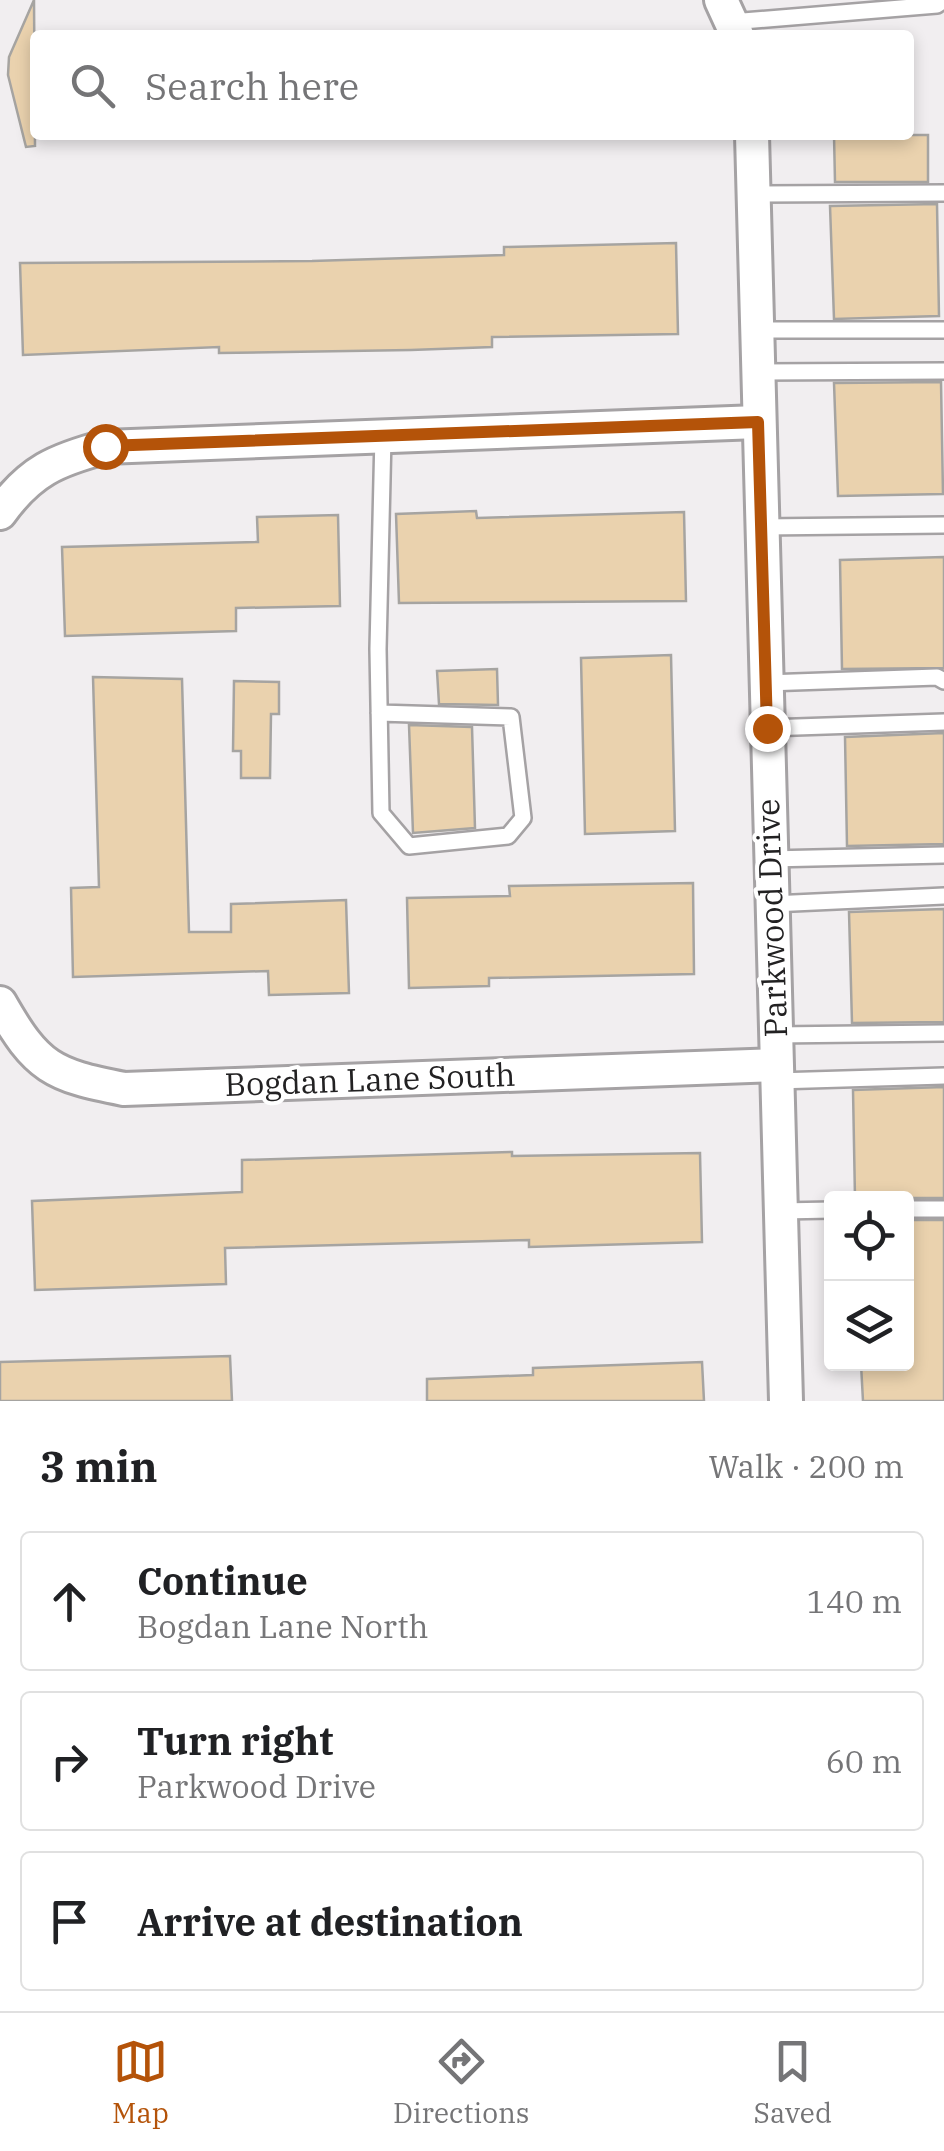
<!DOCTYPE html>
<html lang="en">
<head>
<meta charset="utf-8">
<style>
  body { margin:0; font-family:"IBM Plex Serif",serif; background:#f2f2f2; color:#202124 }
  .controls { position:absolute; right:30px; bottom:30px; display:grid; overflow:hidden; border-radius:10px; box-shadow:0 5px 15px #0003 }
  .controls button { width:90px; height:90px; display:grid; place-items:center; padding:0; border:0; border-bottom:2px solid #e0e0e0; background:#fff; color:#202124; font:50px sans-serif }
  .stop { position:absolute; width:30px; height:30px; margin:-22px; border:8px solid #b45309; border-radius:50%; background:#fff }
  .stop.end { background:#b45309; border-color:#fff; box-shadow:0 2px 10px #0008 }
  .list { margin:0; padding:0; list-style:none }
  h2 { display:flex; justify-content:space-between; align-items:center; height:130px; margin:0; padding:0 40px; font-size:42px }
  h2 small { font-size:32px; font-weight:400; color:#757577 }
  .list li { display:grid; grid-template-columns:65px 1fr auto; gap:30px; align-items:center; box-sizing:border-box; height:140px; margin:0 20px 20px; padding:0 20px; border:2px solid #e0e0e0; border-radius:10px }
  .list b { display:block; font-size:38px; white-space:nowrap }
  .list p { margin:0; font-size:32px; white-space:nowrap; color:#757577 }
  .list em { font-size:32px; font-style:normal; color:#757577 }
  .icon { flex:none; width:55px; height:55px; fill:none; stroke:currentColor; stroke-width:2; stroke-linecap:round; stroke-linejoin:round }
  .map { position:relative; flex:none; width:944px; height:1401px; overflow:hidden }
  .search { position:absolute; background:#fff; box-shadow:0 5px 15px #0003; left:30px; right:30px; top:30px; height:110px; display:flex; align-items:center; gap:25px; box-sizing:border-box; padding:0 35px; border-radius:10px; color:#757577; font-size:38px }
  .sheet { height:610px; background:#fff }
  nav { display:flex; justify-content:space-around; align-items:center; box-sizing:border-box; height:140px; border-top:2px solid #e0e0e0; background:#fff; font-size:28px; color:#757577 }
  nav a { display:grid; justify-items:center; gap:5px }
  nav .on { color:#b45309 }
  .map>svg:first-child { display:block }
  .building { fill:#ead2ae; stroke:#a6a4a1; stroke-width:2.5 }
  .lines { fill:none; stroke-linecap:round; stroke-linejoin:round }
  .service-casing { stroke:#a5a2a4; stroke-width:20 }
  .minor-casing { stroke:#a5a2a4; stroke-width:38 }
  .service { stroke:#fff; stroke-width:15 }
  .minor { stroke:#fff; stroke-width:32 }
  .route { stroke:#b45309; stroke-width:12 }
  .labels { text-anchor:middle; stroke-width:8; stroke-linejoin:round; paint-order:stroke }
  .street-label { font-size:32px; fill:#222122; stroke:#fff }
</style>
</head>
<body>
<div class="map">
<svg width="944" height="1401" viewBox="0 0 944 1401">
  <rect width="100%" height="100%" fill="#f1eef0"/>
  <!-- building -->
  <g class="building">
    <path d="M34,0L35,146L26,147L8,75L9,57Z"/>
    <path d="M834,135H928V182H835Z"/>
    <path d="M937,204L939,316L834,319L830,206Z"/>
    <path d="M676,243L678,334L492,337V347L411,350L219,353V347L23,355L20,263L312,261L504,255V247Z"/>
    <path d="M941,382L943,494L838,496L834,383Z"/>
    <path d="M476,511L477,518L684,512L686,601L399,603L396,514Z"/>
    <path d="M338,515L340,606L236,608V631L65,636L62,547L258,542L257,517Z"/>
    <path d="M944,557V668L842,669L840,560Z"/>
    <path d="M671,655L675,831L585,834L581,658Z"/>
    <path d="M497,669L498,705L439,704L437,671Z"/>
    <path d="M93,677L182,679L189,932H231V904L346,900L349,993L269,995L268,971L73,977L71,888L99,887Z"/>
    <path d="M234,681L279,682V714H271L270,778H241V751H233Z"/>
    <path d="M409,725L472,727L475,828L413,833Z"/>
    <path d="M944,733V844L847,846L845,737Z"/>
    <path d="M693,883L694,974L489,978V986L409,988L407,898L510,896L509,886Z"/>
    <path d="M944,909V1022L852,1023L849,912Z"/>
    <path d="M944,1087V1198H855L853,1090Z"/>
    <path d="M512,1152V1156L700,1153L702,1242L529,1247V1240L225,1248L226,1284L35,1290L32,1201L242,1192V1160Z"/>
    <path d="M906,1220H944V1401H863L861,1364H906Z"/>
    <path d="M230,1356L232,1401H0V1362Z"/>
    <path d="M702,1362L704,1401H427V1379L533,1375V1368Z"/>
  </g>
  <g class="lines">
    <defs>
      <g id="service">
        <path d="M731,22L937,5L944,0"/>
        <path d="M754,194L944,193"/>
        <path d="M756,330H944"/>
        <path d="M758,372L944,371"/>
        <path d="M762,527L944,525"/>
        <path d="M766,683L937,677L944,681"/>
        <path d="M379,713L511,717L523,818L508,836L409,846L381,813L378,649L383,436"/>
        <path d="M767,728L944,722"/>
        <path d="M770,859L944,855"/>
        <path d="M772,904L944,896"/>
        <path d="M775,1035L944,1033"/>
        <path d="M776,1081L944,1076"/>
        <path d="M906,1209H944"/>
        <path d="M781,1211L832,1210"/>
      </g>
      <g id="minor">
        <path d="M721,0L737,35"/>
        <path d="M752,135L786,1401"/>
        <path d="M0,513C30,471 56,460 105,447L758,422"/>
        <path d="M0,1003C37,1068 52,1075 124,1089L776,1065"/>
      </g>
    </defs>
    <!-- service casing -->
    <use href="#service" class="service-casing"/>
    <!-- minor casing -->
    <use href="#minor" class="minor-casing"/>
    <!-- service -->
    <use href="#service" class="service"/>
    <!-- minor -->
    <use href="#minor" class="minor"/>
  </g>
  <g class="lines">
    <!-- route -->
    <path class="route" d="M105,446L758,422L767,728"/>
  </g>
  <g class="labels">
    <!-- street labels -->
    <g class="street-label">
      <text transform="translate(772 918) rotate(-92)" y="11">Parkwood Drive</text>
      <text transform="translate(370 1080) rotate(-2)" y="11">Bogdan Lane South</text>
    </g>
  </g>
</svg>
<div class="controls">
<button><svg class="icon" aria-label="locate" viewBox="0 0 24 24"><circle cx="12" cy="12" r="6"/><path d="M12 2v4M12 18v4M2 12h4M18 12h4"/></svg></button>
<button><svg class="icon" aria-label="layers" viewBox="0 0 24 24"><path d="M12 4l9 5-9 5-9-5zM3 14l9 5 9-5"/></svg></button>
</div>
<div class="stop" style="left:105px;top:446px"></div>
<div class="stop end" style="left:767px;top:728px"></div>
<div class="search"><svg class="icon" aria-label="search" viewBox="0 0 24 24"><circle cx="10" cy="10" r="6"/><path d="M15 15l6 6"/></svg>Search here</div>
</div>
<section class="sheet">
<h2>3 min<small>Walk · 200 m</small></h2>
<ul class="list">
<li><svg class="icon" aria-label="ahead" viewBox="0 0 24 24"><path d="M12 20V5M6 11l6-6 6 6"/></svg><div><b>Continue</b><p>Bogdan Lane North</p></div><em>140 m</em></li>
<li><svg class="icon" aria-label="right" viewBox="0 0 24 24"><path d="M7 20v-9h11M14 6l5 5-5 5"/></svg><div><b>Turn right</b><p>Parkwood Drive</p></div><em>60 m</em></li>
<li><svg class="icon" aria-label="arrive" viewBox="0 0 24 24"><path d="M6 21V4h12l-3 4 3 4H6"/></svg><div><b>Arrive at destination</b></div></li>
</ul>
</section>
<nav>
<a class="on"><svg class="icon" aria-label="map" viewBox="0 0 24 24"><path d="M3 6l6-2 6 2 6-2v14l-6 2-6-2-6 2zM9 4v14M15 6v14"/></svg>Map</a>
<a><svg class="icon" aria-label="directions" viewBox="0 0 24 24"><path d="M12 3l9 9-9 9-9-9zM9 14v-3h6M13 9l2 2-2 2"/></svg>Directions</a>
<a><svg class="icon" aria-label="saved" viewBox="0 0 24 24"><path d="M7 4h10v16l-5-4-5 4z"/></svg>Saved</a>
</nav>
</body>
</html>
